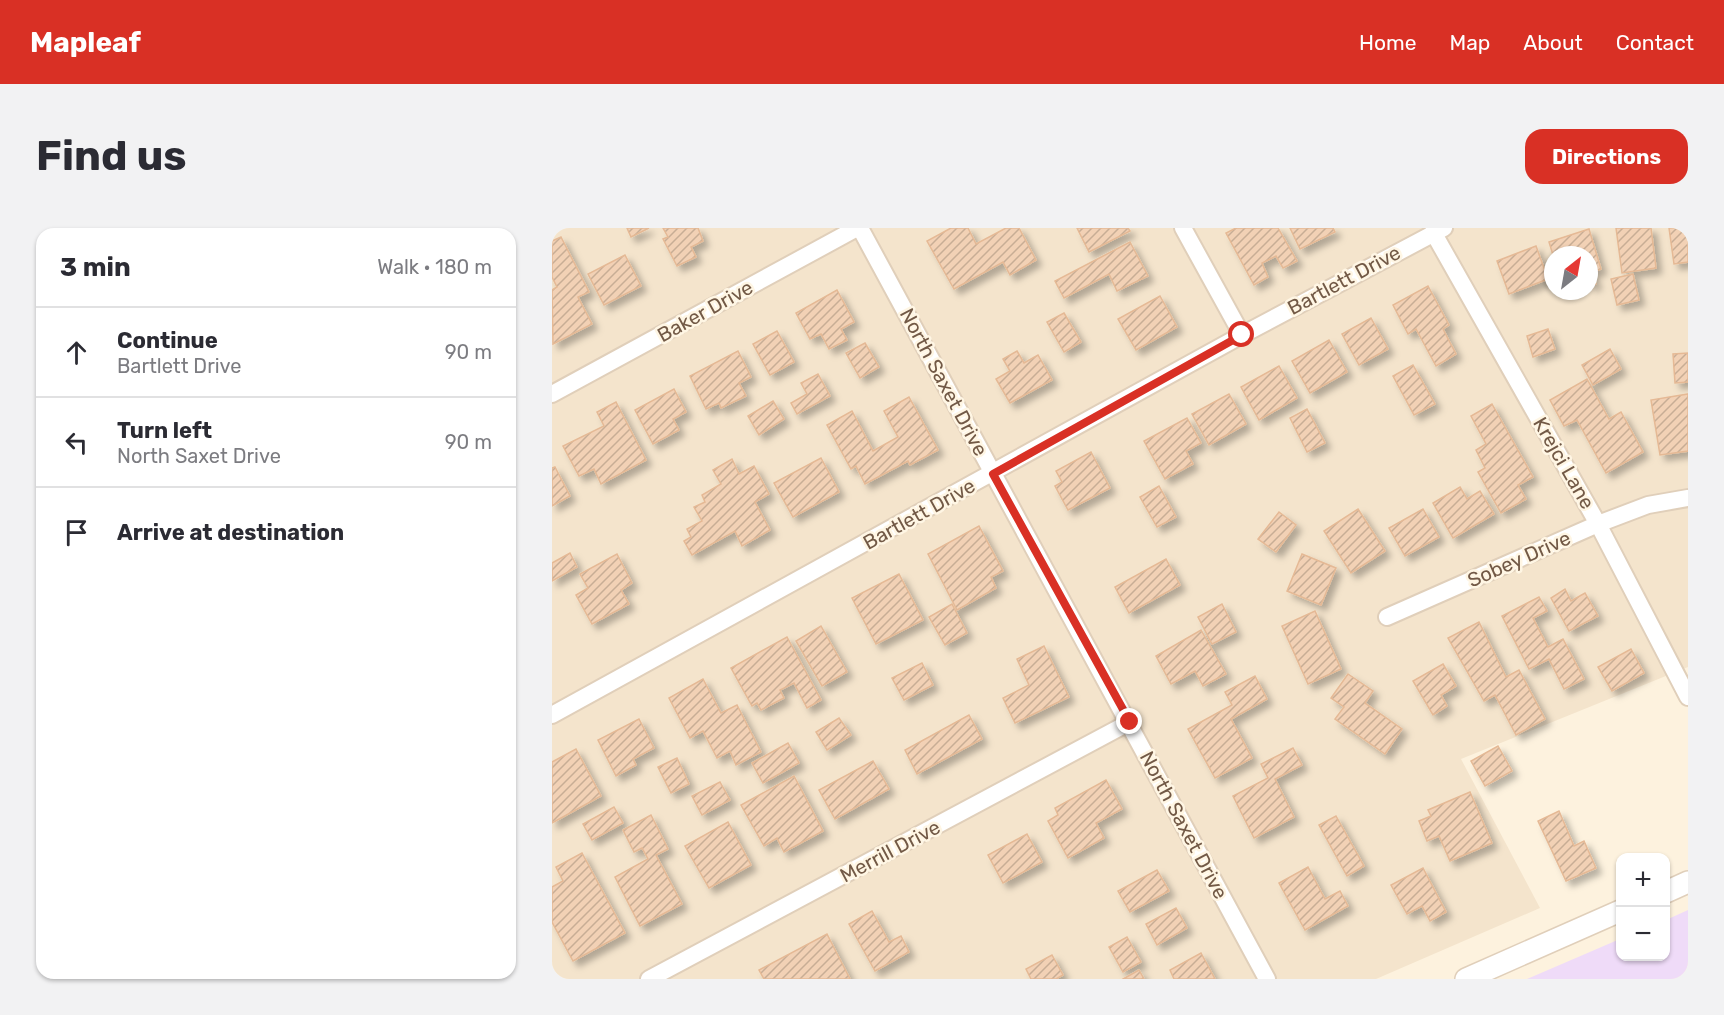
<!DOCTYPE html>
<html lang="en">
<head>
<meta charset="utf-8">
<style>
  body { margin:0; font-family:Rubik,sans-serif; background:#f2f2f3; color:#2b2b33 }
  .controls { position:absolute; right:18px; bottom:18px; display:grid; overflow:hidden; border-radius:12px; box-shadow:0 2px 4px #0004 }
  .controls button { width:54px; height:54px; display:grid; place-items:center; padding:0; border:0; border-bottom:2px solid #e1e1e2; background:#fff; color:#2b2b33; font:30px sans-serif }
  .compass { position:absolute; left:992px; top:18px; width:54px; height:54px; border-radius:50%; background:#fff; box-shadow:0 2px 4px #0004; rotate:31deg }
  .stop { position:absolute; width:18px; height:18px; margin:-14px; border:4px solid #d93025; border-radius:50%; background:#fff }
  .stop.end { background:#d93025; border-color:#fff; box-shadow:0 2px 6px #0008 }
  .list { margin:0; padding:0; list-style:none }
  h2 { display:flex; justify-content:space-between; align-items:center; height:78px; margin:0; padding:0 24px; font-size:26px }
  h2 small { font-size:20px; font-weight:400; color:#7c7c81 }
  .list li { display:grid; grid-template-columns:39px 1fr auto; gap:18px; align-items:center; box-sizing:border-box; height:90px; padding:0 24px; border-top:2px solid #e1e1e2 }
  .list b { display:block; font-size:22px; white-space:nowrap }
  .list p { margin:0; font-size:20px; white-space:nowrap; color:#7c7c81 }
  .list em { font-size:20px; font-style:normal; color:#7c7c81 }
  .icon { flex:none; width:33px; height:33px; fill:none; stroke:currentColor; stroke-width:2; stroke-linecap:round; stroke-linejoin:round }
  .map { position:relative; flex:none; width:1136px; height:751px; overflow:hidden; border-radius:18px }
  header { display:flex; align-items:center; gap:36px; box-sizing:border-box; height:84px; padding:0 30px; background:#d93025; color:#fff }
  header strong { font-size:28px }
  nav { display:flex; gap:33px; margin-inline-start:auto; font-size:21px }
  .intro { display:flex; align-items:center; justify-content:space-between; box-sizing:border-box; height:144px; padding:0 36px }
  h1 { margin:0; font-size:42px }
  .button { padding:15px 27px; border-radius:18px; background:#d93025; color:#fff; font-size:21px; font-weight:700 }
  main { display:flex; gap:36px; padding:0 36px }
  aside { flex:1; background:#fff; border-radius:18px; box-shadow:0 2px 4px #0004 }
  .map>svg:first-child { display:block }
  .residential { fill:#f4e4cc; fill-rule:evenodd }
  .education { fill:#efdbf8 }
  .building { fill:url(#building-hatch); stroke:#e5b995; stroke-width:1.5; filter:url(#shadow) }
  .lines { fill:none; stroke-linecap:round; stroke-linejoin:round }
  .minor-casing { stroke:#e0cfba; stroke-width:20 }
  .tertiary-casing { stroke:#e0cfba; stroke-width:24 }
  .minor { stroke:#fff; stroke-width:16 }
  .tertiary { stroke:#fff; stroke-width:21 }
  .route { stroke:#d93025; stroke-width:8 }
  .labels { text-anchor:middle; stroke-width:5; stroke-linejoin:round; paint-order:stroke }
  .street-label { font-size:20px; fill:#725946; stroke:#fff6e4 }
</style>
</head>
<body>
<header>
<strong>Mapleaf</strong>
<nav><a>Home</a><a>Map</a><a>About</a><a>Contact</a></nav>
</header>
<div class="intro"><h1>Find us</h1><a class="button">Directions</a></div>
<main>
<aside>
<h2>3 min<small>Walk · 180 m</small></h2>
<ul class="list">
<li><svg class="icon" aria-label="ahead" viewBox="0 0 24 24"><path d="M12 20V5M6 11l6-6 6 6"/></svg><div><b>Continue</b><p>Bartlett Drive</p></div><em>90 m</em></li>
<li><svg class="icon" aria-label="left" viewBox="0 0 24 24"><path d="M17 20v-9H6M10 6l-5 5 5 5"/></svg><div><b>Turn left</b><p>North Saxet Drive</p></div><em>90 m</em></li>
<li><svg class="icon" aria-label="arrive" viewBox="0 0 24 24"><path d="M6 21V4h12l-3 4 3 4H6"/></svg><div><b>Arrive at destination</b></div></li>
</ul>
</aside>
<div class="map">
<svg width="1136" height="751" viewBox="0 0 1136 751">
  <defs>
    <pattern id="building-hatch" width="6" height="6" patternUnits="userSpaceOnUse" patternTransform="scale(1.5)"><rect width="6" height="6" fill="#f2d1b5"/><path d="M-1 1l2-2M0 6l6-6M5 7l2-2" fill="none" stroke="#c8ad95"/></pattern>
    <filter id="shadow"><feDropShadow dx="5.5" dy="5.5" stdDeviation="3" flood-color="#0004"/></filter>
  </defs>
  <rect width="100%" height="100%" fill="#fdf2de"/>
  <!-- residential -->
  <path class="residential" d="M0,0H1136V439L909,531L988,680L824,751H0ZM1001,27H1037V63H1001Z"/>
  <!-- education -->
  <path class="education" d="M1136,682V751H975L1068,711V728H1114V692Z"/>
  <!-- building -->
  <g class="building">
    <path d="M75,0H97L79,9Z"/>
    <path d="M111,0H146L151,13L139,19L144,29L125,38L111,11L116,9Z"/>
    <path d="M399,0H416L424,16L454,0H467L484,32L458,47L451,34L402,61L375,13Z"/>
    <path d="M525,0H576L578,3L537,24Z"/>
    <path d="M684,0H726L745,33L731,40L724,28L710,35L716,49L702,57L674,5Z"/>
    <path d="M738,0H781L783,4L748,21Z"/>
    <path d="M1064,0H1099L1104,40L1070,45Z"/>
    <path d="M1117,0H1136V34L1122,36Z"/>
    <path d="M1037,1L1049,41L1040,44L1044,56L1037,58V27H1001L997,14Z"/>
    <path d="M9,9L37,64L26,69L40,96L1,116L0,62L5,59L0,49V13Z"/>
    <path d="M578,14L596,48L565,63L557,46L512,70L503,53Z"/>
    <path d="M984,18L996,51L957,66L945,33Z"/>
    <path d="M73,27L89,58L52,77L36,46Z"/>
    <path d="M1081,46L1087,72L1065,77L1059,51Z"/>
    <path d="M876,58L897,97L891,101L904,126L884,138L864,101L856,106L841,77Z"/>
    <path d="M285,62L302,94L289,101L295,112L277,121L269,106L258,111L244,85Z"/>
    <path d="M608,68L625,99L584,122L566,91Z"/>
    <path d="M512,85L529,114L512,124L495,94Z"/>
    <path d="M819,90L836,121L807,137L790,106Z"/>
    <path d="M996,101L1003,121L981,129L975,108Z"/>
    <path d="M225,103L242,134L218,147L201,116Z"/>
    <path d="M777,112L795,144L758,165L740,133Z"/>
    <path d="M313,115L327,139L308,150L294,125Z"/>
    <path d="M1058,121L1069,141L1041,157L1030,137Z"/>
    <path d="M186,123L199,149L187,155L194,168L169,180L167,175L154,181L138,148Z"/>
    <path d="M465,123L472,135L486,127L500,152L458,175L444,151L458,143L451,131Z"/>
    <path d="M1136,125V154L1123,155L1121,126Z"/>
    <path d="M861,137L883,176L862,187L841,148Z"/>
    <path d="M727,138L745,170L707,192L689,159Z"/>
    <path d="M266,146L278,168L245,186L239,175L255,166L249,155Z"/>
    <path d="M1035,151L1057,191L1069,184L1091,224L1054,245L1025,192L1012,198L998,172Z"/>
    <path d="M122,161L134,184L121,191L127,202L101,216L83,182Z"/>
    <path d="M677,166L694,196L657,217L640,186Z"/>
    <path d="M1136,166V223L1108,227L1099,172Z"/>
    <path d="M357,169L386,222L358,237L356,233L313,256L304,238L299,241L275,197L300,183L321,223L346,209L332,183Z"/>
    <path d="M221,173L232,191L207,207L196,188Z"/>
    <path d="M64,174L94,232L49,256L42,241L27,248L11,218L52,198L45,184Z"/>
    <path d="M940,176L981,249L966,257L974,271L949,285L926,244L933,240L924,222L934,216L919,188Z"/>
    <path d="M755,181L773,215L755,224L738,190Z"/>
    <path d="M635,190L649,215L634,223L641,236L613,251L592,213Z"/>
    <path d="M539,224L558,260L516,282L503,258L510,254L504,243Z"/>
    <path d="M269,230L287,264L241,289L222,255Z"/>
    <path d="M180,231L187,246L202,238L217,266L203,274L218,302L190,318L183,303L140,327L132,313L139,309L135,301L150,293L142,279L153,274L150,267L169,256L161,242Z"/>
    <path d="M3,239L18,268L0,278V240Z"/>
    <path d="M607,258L624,289L605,299L588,269Z"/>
    <path d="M908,259L915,271L928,263L942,286L901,310L881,275Z"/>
    <path d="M806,281L833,323L799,345L772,303Z"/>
    <path d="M871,281L887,309L853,328L837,300Z"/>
    <path d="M727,284L744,297L724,324L706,311Z"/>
    <path d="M427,298L451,343L439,349L444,360L405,382L376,326Z"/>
    <path d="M18,325L25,339L0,353V335Z"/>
    <path d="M65,326L80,355L69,362L77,376L40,396L24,367L36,360L28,346Z"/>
    <path d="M750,326L784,340L769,377L735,363Z"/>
    <path d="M614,331L628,357L577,385L563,359Z"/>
    <path d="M347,346L371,392L324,416L300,370Z"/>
    <path d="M1013,361L1019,373L1033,365L1046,388L1017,403L999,370Z"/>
    <path d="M987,369L995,383L981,390L996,419L1011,411L1032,451L1012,461L997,431L977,441L950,388Z"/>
    <path d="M400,376L415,405L393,417L377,389Z"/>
    <path d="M670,376L684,404L660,416L646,389Z"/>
    <path d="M763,383L789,441L756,456L730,398Z"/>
    <path d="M927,394L954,449L967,442L993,491L964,507L943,467L932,473L896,410Z"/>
    <path d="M269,398L295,444L270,458L244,413Z"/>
    <path d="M649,402L674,446L651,458L643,443L619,456L604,428Z"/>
    <path d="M235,409L269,472L255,480L242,455L228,462L232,470L209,482L205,475L200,478L179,440Z"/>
    <path d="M492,418L517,469L463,495L451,470L477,457L465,431Z"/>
    <path d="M1079,421L1092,445L1060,463L1046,439Z"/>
    <path d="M370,435L381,457L352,472L340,450Z"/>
    <path d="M891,436L904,458L889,467L895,478L881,487L861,453Z"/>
    <path d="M796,446L821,463L813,475L850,501L833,526L783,491L792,479L779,470Z"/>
    <path d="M703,448L715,471L679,491L700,530L663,550L636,501L680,477L673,464Z"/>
    <path d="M151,451L169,485L185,477L209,524L184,537L178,523L165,530L151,503L138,510L117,470Z"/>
    <path d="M417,487L430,511L365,546L353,522Z"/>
    <path d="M287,490L299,507L275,522L264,504Z"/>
    <path d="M87,491L102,520L81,531L84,537L64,548L46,512Z"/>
    <path d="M236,515L247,535L211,555L200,535Z"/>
    <path d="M946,518L960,543L933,558L919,533Z"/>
    <path d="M741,520L750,537L723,551L742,589L702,610L681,568L716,550L709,536Z"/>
    <path d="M24,521L49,568L0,595V534Z"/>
    <path d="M125,530L137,556L119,565L106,539Z"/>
    <path d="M321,533L337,561L283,591L267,562Z"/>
    <path d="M242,548L271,603L232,624L225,610L212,618L189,577Z"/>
    <path d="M554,552L570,581L544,595L552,610L516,630L496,593L506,587L503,580Z"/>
    <path d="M168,554L178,572L150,587L140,568Z"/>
    <path d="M918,564L940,615L898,633L887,608L875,613L867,593L879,588L876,582Z"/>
    <path d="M62,579L71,595L40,612L31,596Z"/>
    <path d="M1007,583L1022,618L1032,613L1044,640L1014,653L986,593Z"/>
    <path d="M99,587L116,621L104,627L130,676L88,698L63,649L96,631L90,620L82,624L71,602Z"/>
    <path d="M784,588L812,638L795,648L767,597Z"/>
    <path d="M176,594L199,637L157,660L133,618Z"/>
    <path d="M475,606L490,634L451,655L436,627Z"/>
    <path d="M30,625L73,705L21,733L0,694V659L11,653L4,639Z"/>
    <path d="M756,639L773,671L788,663L796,678L753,702L727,655Z"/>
    <path d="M871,640L894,684L878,693L870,678L855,686L839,657Z"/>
    <path d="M605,642L617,663L578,684L566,663Z"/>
    <path d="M624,680L635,700L605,717L594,696Z"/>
    <path d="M320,683L337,714L349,708L357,724L323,743L297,696Z"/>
    <path d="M275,706L298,751H212L207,742Z"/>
    <path d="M575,709L589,734L571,744L557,719Z"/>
    <path d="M649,725L663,751H622L618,742Z"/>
    <path d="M500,727L511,747L504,751H479L474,741Z"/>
    <path d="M587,742L592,751H571Z"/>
  </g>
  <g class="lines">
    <defs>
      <g id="minor">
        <path d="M308,0L715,751"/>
        <path d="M631,0L690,107"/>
        <path d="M881,4L1046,296L1136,469"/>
        <path d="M0,166L305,0"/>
        <path d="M835,389L1046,296L1096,277L1136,270"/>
        <path d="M0,487L690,107L892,0"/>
        <path d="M97,751L578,494"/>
      </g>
      <g id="tertiary">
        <path d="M1114,664L1136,654"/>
        <path d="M914,751L1068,683"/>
      </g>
    </defs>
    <!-- minor casing -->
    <use href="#minor" class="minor-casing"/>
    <!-- tertiary casing -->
    <use href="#tertiary" class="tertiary-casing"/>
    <!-- minor -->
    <use href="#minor" class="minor"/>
    <!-- tertiary -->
    <use href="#tertiary" class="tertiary"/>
  </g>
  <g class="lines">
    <!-- route -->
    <path class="route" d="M578,494L441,246L690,107"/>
  </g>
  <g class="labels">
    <!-- street labels -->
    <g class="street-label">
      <text transform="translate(792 52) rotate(-28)" y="7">Bartlett Drive</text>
      <text transform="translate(153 83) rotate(-29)" y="7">Baker Drive</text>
      <text transform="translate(392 154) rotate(62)" y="7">North Saxet Drive</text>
      <text transform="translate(1012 235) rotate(60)" y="7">Krejci Lane</text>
      <text transform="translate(367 286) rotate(-29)" y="7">Bartlett Drive</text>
      <text transform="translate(967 331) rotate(-24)" y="7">Sobey Drive</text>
      <text transform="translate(632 597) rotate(62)" y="7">North Saxet Drive</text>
      <text transform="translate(338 623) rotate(-28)" y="7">Merrill Drive</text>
    </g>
  </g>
</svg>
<div class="controls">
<button>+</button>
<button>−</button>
</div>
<svg class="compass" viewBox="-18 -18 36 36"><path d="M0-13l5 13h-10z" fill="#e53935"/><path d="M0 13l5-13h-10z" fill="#7c7c81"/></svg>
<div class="stop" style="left:690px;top:107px"></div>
<div class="stop end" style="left:578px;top:494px"></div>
</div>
</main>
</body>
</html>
